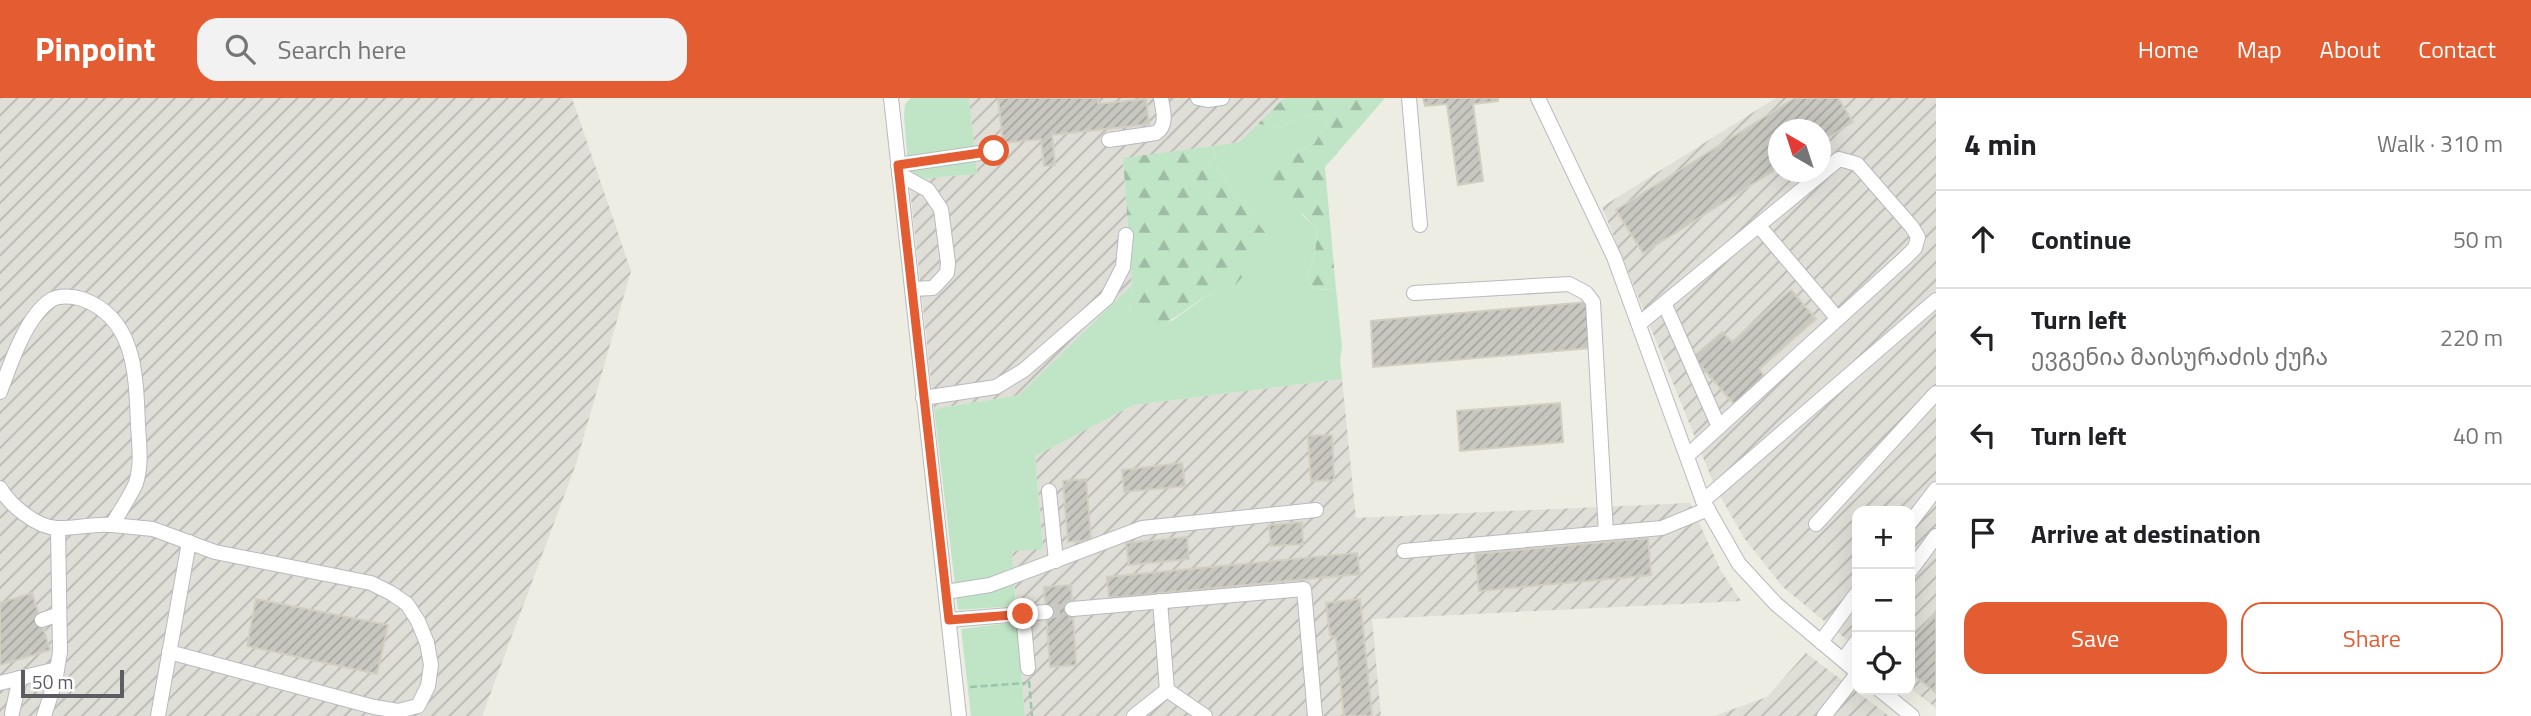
<!DOCTYPE html>
<html lang="en">
<head>
<meta charset="utf-8">
<style>
  body { margin:0; font-family:"Titillium Web","Noto Sans Georgian",sans-serif; background:#f2f2f2; color:#202124 }
  .controls { position:absolute; right:21px; bottom:21px; display:grid; overflow:hidden; border-radius:14px; box-shadow:0 7px 28px #0002 }
  .controls button { width:63px; height:63px; display:grid; place-items:center; padding:0; border:0; border-bottom:2px solid #e0e0e0; background:#fff; color:#202124; font:35px sans-serif }
  .compass { position:absolute; left:1768px; top:21px; width:63px; height:63px; border-radius:50%; background:#fff; box-shadow:0 7px 28px #0002; rotate:321deg }
  .scale { position:absolute; left:21px; bottom:18px; width:103px; box-sizing:border-box; padding-left:7px; border:4px solid #5b5d63; border-top:0; font-size:19px; line-height:24px; white-space:nowrap; color:#5b5d63; -webkit-text-stroke:5px #fff; paint-order:stroke }
  .stop { position:absolute; width:21px; height:21px; margin:-16px; border:5px solid #e45d32; border-radius:50%; background:#fff }
  .stop.end { background:#e45d32; border-color:#fff; box-shadow:0 2px 7px #0008 }
  .list { margin:0; padding:0; list-style:none }
  h2 { display:flex; justify-content:space-between; align-items:center; height:91px; margin:0; padding:0 28px; font-size:30px }
  h2 small { font-size:23px; font-weight:400; color:#757577 }
  .list li { display:grid; grid-template-columns:46px 1fr auto; gap:21px; align-items:center; box-sizing:border-box; height:98px; padding:0 28px; border-top:2px solid #e0e0e0 }
  .list b { display:block; font-size:26px; white-space:nowrap }
  .list p { margin:0; font-size:23px; white-space:nowrap; color:#757577 }
  .list em { font-size:23px; font-style:normal; color:#757577 }
  .actions { display:flex; gap:14px; padding:21px 28px }
  .actions a { flex:1; padding:16px 0; border:2px solid #e45d32; border-radius:21px; text-align:center; font-size:24px; color:#e45d32 }
  .actions .main { background:#e45d32; color:#fff }
  .icon { flex:none; width:38px; height:38px; fill:none; stroke:currentColor; stroke-width:2; stroke-linecap:round; stroke-linejoin:round }
  .map { position:relative; flex:none; width:1936px; height:618px; overflow:hidden }
  header { display:flex; align-items:center; gap:42px; box-sizing:border-box; height:98px; padding:0 35px; background:#e45d32; color:#fff }
  header strong { font-size:33px }
  nav { display:flex; gap:38px; margin-inline-start:auto; font-size:24px }
  .search { width:490px; height:63px; background:#f2f2f2; display:flex; align-items:center; gap:18px; box-sizing:border-box; padding:0 24px; border-radius:21px; color:#757577; font-size:26px }
  main { display:flex }
  aside { flex:1; background:#fff }
  .map>svg:first-child { display:block }
  .industrial { fill:url(#industrial-furrows); fill-rule:evenodd }
  .grass { fill:#c0e5c6 }
  .forest { fill:url(#forest-firs) }
  .building { fill:url(#building-hatch); stroke:#d2cfc1; stroke-width:2 }
  .lines { fill:none; stroke-linecap:round; stroke-linejoin:round }
  .minor-tunnel { stroke:#c8c9c3; stroke-width:14; stroke-dasharray:14 7; stroke-linecap:butt }
  .minor-casing { stroke:#b8babf; stroke-width:16 }
  .path { stroke:#99c5ad; stroke-width:2.5; stroke-dasharray:7 3.5; stroke-linecap:butt }
  .minor { stroke:#fff; stroke-width:14 }
  .route { stroke:#e45d32; stroke-width:9 }
</style>
</head>
<body>
<header>
<strong>Pinpoint</strong>
<div class="search"><svg class="icon" aria-label="search" viewBox="0 0 24 24"><circle cx="10" cy="10" r="6"/><path d="M15 15l6 6"/></svg>Search here</div>
<nav><a>Home</a><a>Map</a><a>About</a><a>Contact</a></nav>
</header>
<main>
<div class="map">
<svg width="1936" height="618" viewBox="0 0 1936 618">
  <defs>
    <pattern id="industrial-furrows" width="10" height="10" patternUnits="userSpaceOnUse" patternTransform="scale(1.75)"><rect width="10" height="10" fill="#dfded7"/><path d="M-1 1l2-2M0 10L10 0M9 11l2-2" fill="none" stroke="#b8b7b2"/></pattern>
    <pattern id="forest-firs" width="22" height="20" patternUnits="userSpaceOnUse" patternTransform="scale(1.75)"><rect width="22" height="20" fill="#c0e5c6"/><path d="M5 1l3.5 6h-7zM16 11l3.5 6h-7z" fill="#9fbda4"/></pattern>
    <pattern id="building-hatch" width="6" height="6" patternUnits="userSpaceOnUse" patternTransform="scale(1.75)"><rect width="6" height="6" fill="#c8c7c0"/><path d="M-1 1l2-2M0 6l6-6M5 7l2-2" fill="none" stroke="#a5a5a0"/></pattern>
  </defs>
  <rect width="100%" height="100%" fill="#edede3"/>
  <!-- industrial -->
  <g class="industrial">
    <path d="M0,0H572L631,173L576,366L482,618H0Z"/>
    <path d="M969,0H1284L1240,44L1123,61L1132,187L1019,297L934,311L909,82L977,76Z"/>
    <path d="M1776,0H1936V610L1910,590V413H1857V550L1783,489L1744,440L1715,389L1602,109ZM1778,32H1820V74H1778Z"/>
    <path d="M1342,281L1356,420L1690,405L1721,473L1741,503L1372,521L1381,618H1025L1012,453L1043,450L1035,358L1134,307Z"/>
    <path d="M1806,555L1889,618H1714L1767,599Z"/>
  </g>
  <!-- grass -->
  <g class="grass">
    <path d="M911,0H969L977,76L909,82L904,17L905,6Z"/>
    <path d="M1320,16L1327,24L1314,46L1290,58L1302,117L1318,131L1315,154L1307,180L1315,192L1336,191L1342,249L1340,262L1342,281L1134,307L1035,358L1043,451L1012,453L1016,508L958,512L934,311L1019,297L1132,187L1130,216L1172,223L1205,199L1234,188L1267,137L1218,72L1213,48L1240,44L1258,26L1280,29L1300,19Z"/>
    <path d="M1017,524L1025,618H971L961,531Z"/>
  </g>
  <!-- forest -->
  <g class="forest">
    <path d="M1284,0H1385L1325,69L1336,191L1315,192L1307,180L1315,154L1318,131L1280,95L1269,78L1290,58L1314,46L1327,24L1320,16L1300,19L1280,29L1258,26Z"/>
    <path d="M1213,48L1218,72L1267,137C1259,152 1247,177 1234,188C1226,194 1212,195 1203,200C1174,218 1166,236 1130,216L1132,187L1123,60Z"/>
  </g>
  <!-- building -->
  <g class="building">
    <path d="M998,0H1098V6L1146,1L1149,26L1052,37L1055,67L1044,68L1041,41L1003,45Z"/>
    <path d="M1423,0H1498V3L1473,6L1483,83L1458,87L1447,6L1425,8Z"/>
    <path d="M1795,0H1838L1853,24L1820,44V32H1778V70L1643,155L1616,112Z"/>
    <path d="M1791,192L1816,221L1759,271L1765,279L1734,306L1693,259L1722,234L1732,244Z"/>
    <path d="M1587,204L1591,250L1373,269L1371,223Z"/>
    <path d="M1560,305L1563,344L1460,353L1457,313Z"/>
    <path d="M1332,337L1334,382L1311,383L1308,338Z"/>
    <path d="M1182,365L1185,388L1124,394L1122,372Z"/>
    <path d="M1086,381L1091,442L1068,444L1063,383Z"/>
    <path d="M1302,424L1303,446L1271,448L1269,427Z"/>
    <path d="M1187,439L1189,461L1129,467L1126,445Z"/>
    <path d="M1648,440L1651,477L1479,493L1475,456Z"/>
    <path d="M1357,455L1360,476L1109,500L1107,479Z"/>
    <path d="M1071,487L1076,567L1050,569L1044,489Z"/>
    <path d="M32,495L50,552L0,567V505Z"/>
    <path d="M256,501L388,527L377,576L247,548Z"/>
    <path d="M1360,501L1372,618H1344L1336,540L1330,537L1326,505Z"/>
    <path d="M1936,513V595L1910,574V545Z"/>
  </g>
  <g class="lines">
    <!-- minor-tunnel -->
    <path class="minor-tunnel" d="M1046,514L1072,511"/>
    <defs>
      <g id="minor">
        <path d="M891,0L959,618"/>
        <path d="M1198,0L1208,2L1222,0"/>
        <path d="M1409,0L1420,127"/>
        <path d="M1538,0L1614,159L1703,403L1739,466L1776,506L1857,574"/>
        <path d="M1109,42L1156,35C1168,27 1163,13 1161,0"/>
        <path d="M898,67L994,53"/>
        <path d="M899,76L928,92L941,111L948,165L947,175L933,190L912,191"/>
        <path d="M1759,128L1838,221"/>
        <path d="M1414,195L1569,186L1586,195L1593,204L1606,435"/>
        <path d="M1665,207L1719,329"/>
        <path d="M1639,226L1839,61L1857,66L1912,129L1918,139L1915,150L1906,159L1687,358"/>
        <path d="M0,294C10,267 26,218 51,202C59,197 73,198 82,201C136,220 136,278 138,327C139,346 142,366 136,385C130,399 120,413 112,427C93,425 75,431 57,430C36,429 10,407 0,390"/>
        <path d="M923,300L996,289L1024,272L1107,200L1123,169L1126,137"/>
        <path d="M1049,393L1056,463"/>
        <path d="M1703,403L1936,202"/>
        <path d="M1910,425L1936,391"/>
        <path d="M1816,426L1936,295"/>
        <path d="M112,427L153,431L215,454L371,485L391,495L407,506L418,523L427,545L431,567L428,588L418,608L398,613L374,609L169,554"/>
        <path d="M1404,453L1662,430L1708,411"/>
        <path d="M1910,473L1936,438"/>
        <path d="M946,494L990,487L1142,430L1316,412"/>
        <path d="M1160,503L1167,592L1205,618"/>
        <path d="M1072,511L1304,491L1315,618"/>
        <path d="M1023,516L1028,570"/>
        <path d="M42,522L59,516"/>
        <path d="M949,522L1046,514"/>
        <path d="M1821,544L1857,495"/>
        <path d="M1843,562L1857,543"/>
        <path d="M0,585L57,571"/>
        <path d="M1880,592L1912,618"/>
        <path d="M12,615L20,580"/>
        <path d="M44,618L55,584L60,554L58,430"/>
        <path d="M158,618L189,444"/>
        <path d="M1134,618L1167,592"/>
        <path d="M1824,618L1857,576"/>
      </g>
    </defs>
    <!-- minor casing -->
    <use href="#minor" class="minor-casing"/>
    <!-- path -->
    <g class="path">
      <path d="M1029,583L1032,618"/>
      <path d="M970,589L1026,585"/>
    </g>
    <!-- minor -->
    <use href="#minor" class="minor"/>
  </g>
  <g class="lines">
    <!-- route -->
    <path class="route" d="M994,53L898,67L949,522L1023,516"/>
  </g>
</svg>
<div class="controls">
<button>+</button>
<button>−</button>
<button><svg class="icon" aria-label="locate" viewBox="0 0 24 24"><circle cx="12" cy="12" r="6"/><path d="M12 2v4M12 18v4M2 12h4M18 12h4"/></svg></button>
</div>
<svg class="compass" viewBox="-18 -18 36 36"><path d="M0-13l5 13h-10z" fill="#e53935"/><path d="M0 13l5-13h-10z" fill="#757577"/></svg>
<div class="scale">50 m</div>
<div class="stop" style="left:994px;top:53px"></div>
<div class="stop end" style="left:1023px;top:516px"></div>
</div>
<aside>
<h2>4 min<small>Walk · 310 m</small></h2>
<ul class="list">
<li><svg class="icon" aria-label="ahead" viewBox="0 0 24 24"><path d="M12 20V5M6 11l6-6 6 6"/></svg><div><b>Continue</b></div><em>50 m</em></li>
<li><svg class="icon" aria-label="left" viewBox="0 0 24 24"><path d="M17 20v-9H6M10 6l-5 5 5 5"/></svg><div><b>Turn left</b><p>ევგენია მაისურაძის ქუჩა</p></div><em>220 m</em></li>
<li><svg class="icon" aria-label="left" viewBox="0 0 24 24"><path d="M17 20v-9H6M10 6l-5 5 5 5"/></svg><div><b>Turn left</b></div><em>40 m</em></li>
<li><svg class="icon" aria-label="arrive" viewBox="0 0 24 24"><path d="M6 21V4h12l-3 4 3 4H6"/></svg><div><b>Arrive at destination</b></div></li>
</ul>
<div class="actions"><a class="main">Save</a><a>Share</a></div>
</aside>
</main>
</body>
</html>
